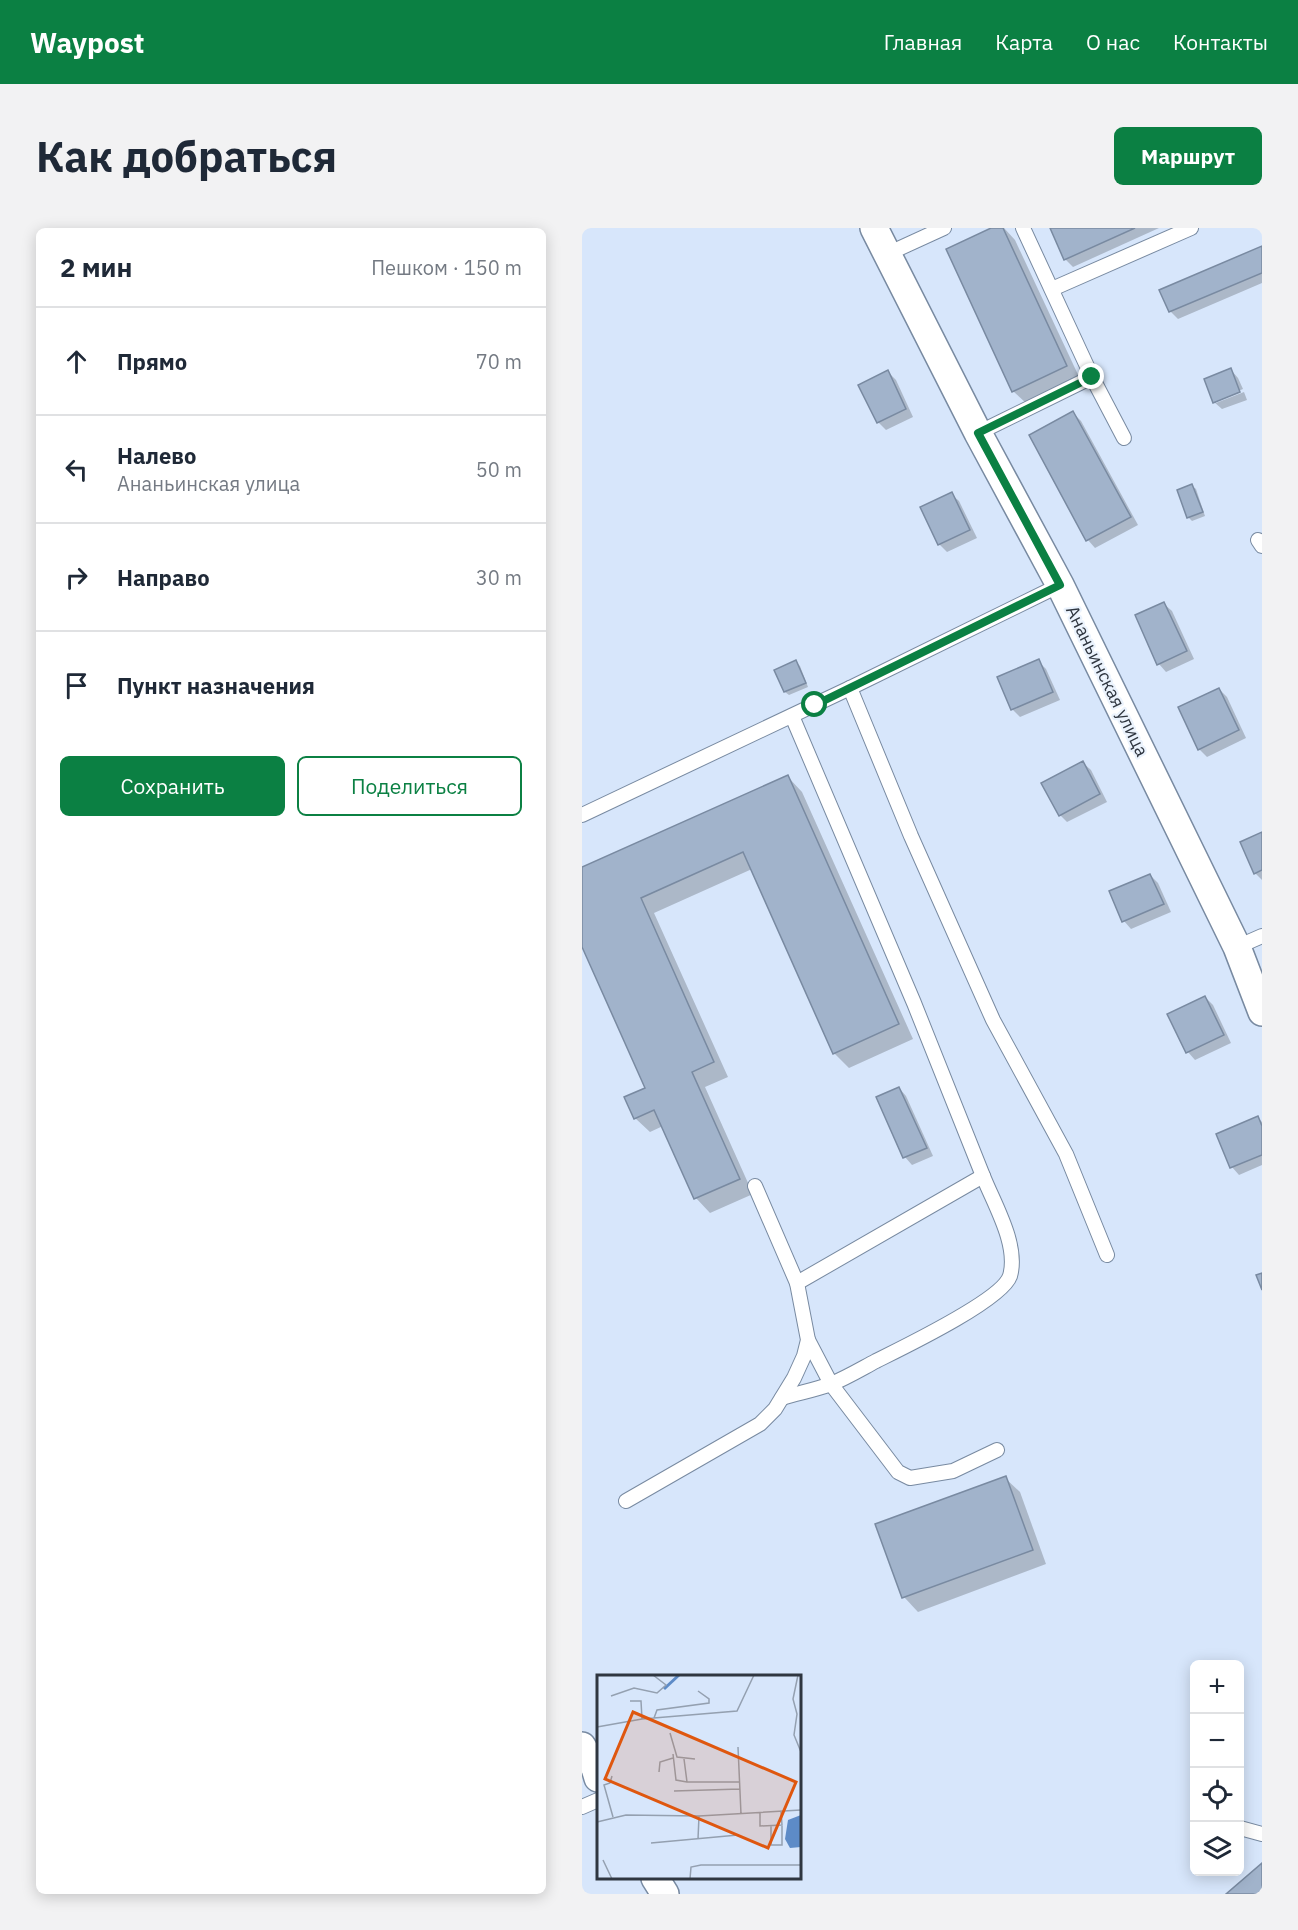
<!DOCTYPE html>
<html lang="ru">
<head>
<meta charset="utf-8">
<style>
  body { margin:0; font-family:"IBM Plex Sans",sans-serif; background:#f2f2f3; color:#1f2937 }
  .controls { position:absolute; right:18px; bottom:18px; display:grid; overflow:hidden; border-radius:9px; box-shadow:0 3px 15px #0003 }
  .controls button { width:54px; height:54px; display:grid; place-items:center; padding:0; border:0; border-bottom:2px solid #e0e1e3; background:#fff; color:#1f2937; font:30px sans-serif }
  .stop { position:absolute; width:18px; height:18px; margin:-14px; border:4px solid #0b8043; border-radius:50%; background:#fff }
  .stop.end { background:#0b8043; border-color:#fff; box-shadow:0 2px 6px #0008 }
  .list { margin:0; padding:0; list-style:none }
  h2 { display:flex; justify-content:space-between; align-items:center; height:78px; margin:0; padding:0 24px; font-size:26px }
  h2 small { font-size:20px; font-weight:400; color:#747a83 }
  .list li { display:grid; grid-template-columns:39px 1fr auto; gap:18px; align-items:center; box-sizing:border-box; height:108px; padding:0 24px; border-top:2px solid #e0e1e3 }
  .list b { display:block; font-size:22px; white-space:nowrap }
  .list p { margin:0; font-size:20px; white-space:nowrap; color:#747a83 }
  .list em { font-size:20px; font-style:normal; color:#747a83 }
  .actions { display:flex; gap:12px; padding:18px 24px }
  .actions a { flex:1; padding:14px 0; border:2px solid #0b8043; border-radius:9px; text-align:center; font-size:21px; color:#0b8043 }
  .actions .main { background:#0b8043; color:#fff }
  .icon { flex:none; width:33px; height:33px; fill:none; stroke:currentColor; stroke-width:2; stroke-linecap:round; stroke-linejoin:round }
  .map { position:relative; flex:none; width:680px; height:1666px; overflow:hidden; border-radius:9px }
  header { display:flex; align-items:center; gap:36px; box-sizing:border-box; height:84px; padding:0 30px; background:#0b8043; color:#fff }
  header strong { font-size:28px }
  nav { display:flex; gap:33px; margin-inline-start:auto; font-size:21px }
  .intro { display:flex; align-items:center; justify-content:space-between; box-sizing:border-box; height:144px; padding:0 36px }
  h1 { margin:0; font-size:42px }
  .button { padding:15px 27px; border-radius:9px; background:#0b8043; color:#fff; font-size:21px; font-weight:700 }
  main { display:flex; gap:36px; padding:0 36px }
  aside { flex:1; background:#fff; border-radius:9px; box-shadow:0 3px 15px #0003 }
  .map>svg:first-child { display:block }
  .shadow { fill:#0003 }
  .building { fill:#a1b3cb; stroke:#798aa1; stroke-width:1.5 }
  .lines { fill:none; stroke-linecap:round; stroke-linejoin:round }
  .service-casing { stroke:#788aa1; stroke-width:16 }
  .minor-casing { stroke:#788aa1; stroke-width:30 }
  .service { stroke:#fff; stroke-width:14 }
  .minor { stroke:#fff; stroke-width:27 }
  .route { stroke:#0b8043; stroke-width:8 }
  .labels { text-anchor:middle; stroke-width:4.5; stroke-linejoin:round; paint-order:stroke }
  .street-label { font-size:18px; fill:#2f3640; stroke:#ebf3fd }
  .inset-river { fill:none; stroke:#5d8bc7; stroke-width:3 }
  .inset-road { fill:none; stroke:#94a0b0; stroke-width:1.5 }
  .view { fill:#df570f; fill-opacity:0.15; stroke:#df570f; stroke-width:3 }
  .inset-edge { fill:none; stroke:#2f3640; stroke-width:3 }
</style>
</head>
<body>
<header>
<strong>Waypost</strong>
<nav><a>Главная</a><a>Карта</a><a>О нас</a><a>Контакты</a></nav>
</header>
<div class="intro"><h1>Как добраться</h1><a class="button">Маршрут</a></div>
<main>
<aside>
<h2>2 мин<small>Пешком · 150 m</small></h2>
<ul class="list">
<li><svg class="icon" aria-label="ahead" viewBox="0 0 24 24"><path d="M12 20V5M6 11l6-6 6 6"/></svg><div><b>Прямо</b></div><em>70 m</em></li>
<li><svg class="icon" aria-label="left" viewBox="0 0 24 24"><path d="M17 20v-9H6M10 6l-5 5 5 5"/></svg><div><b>Налево</b><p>Ананьинская улица</p></div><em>50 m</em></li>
<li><svg class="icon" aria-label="right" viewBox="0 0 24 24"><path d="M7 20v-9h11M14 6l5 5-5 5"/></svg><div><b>Направо</b></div><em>30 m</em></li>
<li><svg class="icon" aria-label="arrive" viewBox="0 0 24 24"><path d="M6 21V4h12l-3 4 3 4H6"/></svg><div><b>Пункт назначения</b></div></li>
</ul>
<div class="actions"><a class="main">Сохранить</a><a>Поделиться</a></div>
</aside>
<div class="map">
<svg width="680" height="1666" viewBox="0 0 680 1666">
  <rect width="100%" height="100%" fill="#d7e6fb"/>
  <!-- shadow -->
  <g class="shadow">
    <path d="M412,0H422L433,12L499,153L446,177L431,163Z"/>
    <path d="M469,0H577L491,39L483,31Z"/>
    <path d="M680,20V55L596,91L588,83L579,63Z"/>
    <path d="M649,142L656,150L661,161L634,172V175L662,164L665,172L640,181L632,174Z"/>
    <path d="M306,144L314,152L331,189L304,202L296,194Z"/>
    <path d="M491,185L499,193L556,297L513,320L506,312L449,208Z"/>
    <path d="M610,258L614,261L623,288L610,293L606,289Z"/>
    <path d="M369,266L377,273L395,310L365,324L357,316Z"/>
    <path d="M582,376L590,383L612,431L584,444L577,436Z"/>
    <path d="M456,433L464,441L478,472L438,489L430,481L417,450Z"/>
    <path d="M214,434L218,438L226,459L207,467L203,464L194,442Z"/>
    <path d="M637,461L645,469L664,510L625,529L617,521Z"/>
    <path d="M501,535L509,542L525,574L485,594L478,587Z"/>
    <path d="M206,549L220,564L331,811L267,840L252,825L170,641L72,685L146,849L123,859L171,966L128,985L114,970L81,898L68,904L53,890L65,860L0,715V641Z"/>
    <path d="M680,606V652L673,645L660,614Z"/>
    <path d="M568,647L576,655L589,684L549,701L542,693Z"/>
    <path d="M623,769L631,777L649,815L613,832L606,824L587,787Z"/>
    <path d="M317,860L324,868L351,928L330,937L323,929Z"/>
    <path d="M676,890L680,894V937L657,947L650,939Z"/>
    <path d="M423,1250L438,1264L464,1336L336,1384L322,1369Z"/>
  </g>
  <!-- building -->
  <g class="building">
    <path d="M409,0H421L485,138L430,164L364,21Z"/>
    <path d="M468,0H553L482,32Z"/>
    <path d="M680,18V45L587,84L577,62Z"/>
    <path d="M649,140L658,164L631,175L622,151Z"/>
    <path d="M306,142L324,181L295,195L276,157Z"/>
    <path d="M491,183L549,289L504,313L447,207Z"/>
    <path d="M610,256L621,284L605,290L595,262Z"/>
    <path d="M370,264L388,302L356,317L338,279Z"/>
    <path d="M582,374L605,423L575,437L553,387Z"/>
    <path d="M457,431L471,464L429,482L415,449Z"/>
    <path d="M214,432L224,455L202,464L192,442Z"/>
    <path d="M637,460L657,502L616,522L596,479Z"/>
    <path d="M501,533L518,566L477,588L459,555Z"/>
    <path d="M206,547L317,796L251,826L161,624L59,670L132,834L110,844L158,951L112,971L72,882L52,891L42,869L63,860L0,719V639Z"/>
    <path d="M680,604V642L672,646L658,614Z"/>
    <path d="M568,646L582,676L540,694L527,663Z"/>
    <path d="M623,768L642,807L604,825L585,786Z"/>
    <path d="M317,859L345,920L321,930L294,869Z"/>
    <path d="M676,888L680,898V927L648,940L634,906Z"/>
    <path d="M680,1045V1062L674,1047Z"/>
    <path d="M424,1248L451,1322L320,1370L293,1296Z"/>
    <path d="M680,1635V1666H644Z"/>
  </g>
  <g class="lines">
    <defs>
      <g id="service">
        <path d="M305,26L362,0"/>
        <path d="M470,61L609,0"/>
        <path d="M510,149L542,210"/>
        <path d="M396,205L510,149L441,0"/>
        <path d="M676,312L680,318"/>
        <path d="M268,460L329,608L411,792L484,926L525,1027"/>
        <path d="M210,488L332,775L401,948L215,1055"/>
        <path d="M0,587L268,460L478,357"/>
        <path d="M655,719L680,708"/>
        <path d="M226,1112L249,1156L316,1244L328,1250L371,1243L415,1222"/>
        <path d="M200,1170C216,1165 233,1162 249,1156C264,1150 279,1141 294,1133C320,1120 420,1072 428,1048C437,1017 412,976 401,948"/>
        <path d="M44,1273L178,1196L193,1181L212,1150L222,1128L226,1112L215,1055L173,958"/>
        <path d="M0,1579L16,1572"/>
        <path d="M658,1600L680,1606"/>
      </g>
      <g id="minor">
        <path d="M292,0L396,205L478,357L655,719L680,784"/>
        <path d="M0,1518L13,1540L16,1550"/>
        <path d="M73,1650L83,1666"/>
      </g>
    </defs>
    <!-- service casing -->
    <use href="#service" class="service-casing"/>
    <!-- minor casing -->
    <use href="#minor" class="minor-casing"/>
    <!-- service -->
    <use href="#service" class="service"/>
    <!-- minor -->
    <use href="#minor" class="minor"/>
  </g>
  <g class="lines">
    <!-- route -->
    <path class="route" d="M233,477L478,357L396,205L510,149"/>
  </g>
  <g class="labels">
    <!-- street labels -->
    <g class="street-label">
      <text transform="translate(525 453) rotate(64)" y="6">Ананьинская улица</text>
    </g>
  </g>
  <!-- overview -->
  <g transform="translate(15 1447)">
    <rect width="204" height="204" fill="#d7e6fb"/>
    <path d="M204,140V172L193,173L188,164L191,145Z" fill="#5d8bc7"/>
    <path class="inset-river" d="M67,14L82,0"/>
    <path class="inset-road" d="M201,0L196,24L200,39L197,60L204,77M14,21L37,13L60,18L69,10L56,0M33,26H44L45,44M57,43L60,35L112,28V24L101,16M0,52L45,44L140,36L157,0M73,58L80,82L98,84M141,72L144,139M76,79L79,105L90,107M87,84L90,107H143M204,91V112M62,97L63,87L76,83M15,101L13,108L7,110L16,142M77,116L143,114M163,137V151L185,150L184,136M0,147L29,140L102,141L204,135M174,150V170H185V150M101,164L102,141M54,168L141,160M6,185L15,204M93,204L94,192L104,190H204"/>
    <path class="view" d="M36,37L199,107L171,173L8,104Z"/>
    <rect width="204" height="204" class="inset-edge"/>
  </g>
</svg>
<div class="controls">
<button>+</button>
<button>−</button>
<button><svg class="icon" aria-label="locate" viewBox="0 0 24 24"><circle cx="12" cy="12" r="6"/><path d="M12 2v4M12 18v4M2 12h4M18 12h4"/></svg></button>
<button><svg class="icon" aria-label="layers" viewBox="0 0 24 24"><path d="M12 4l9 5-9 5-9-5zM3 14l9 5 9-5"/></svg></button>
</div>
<div class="stop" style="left:233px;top:477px"></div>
<div class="stop end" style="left:510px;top:149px"></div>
</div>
</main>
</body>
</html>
